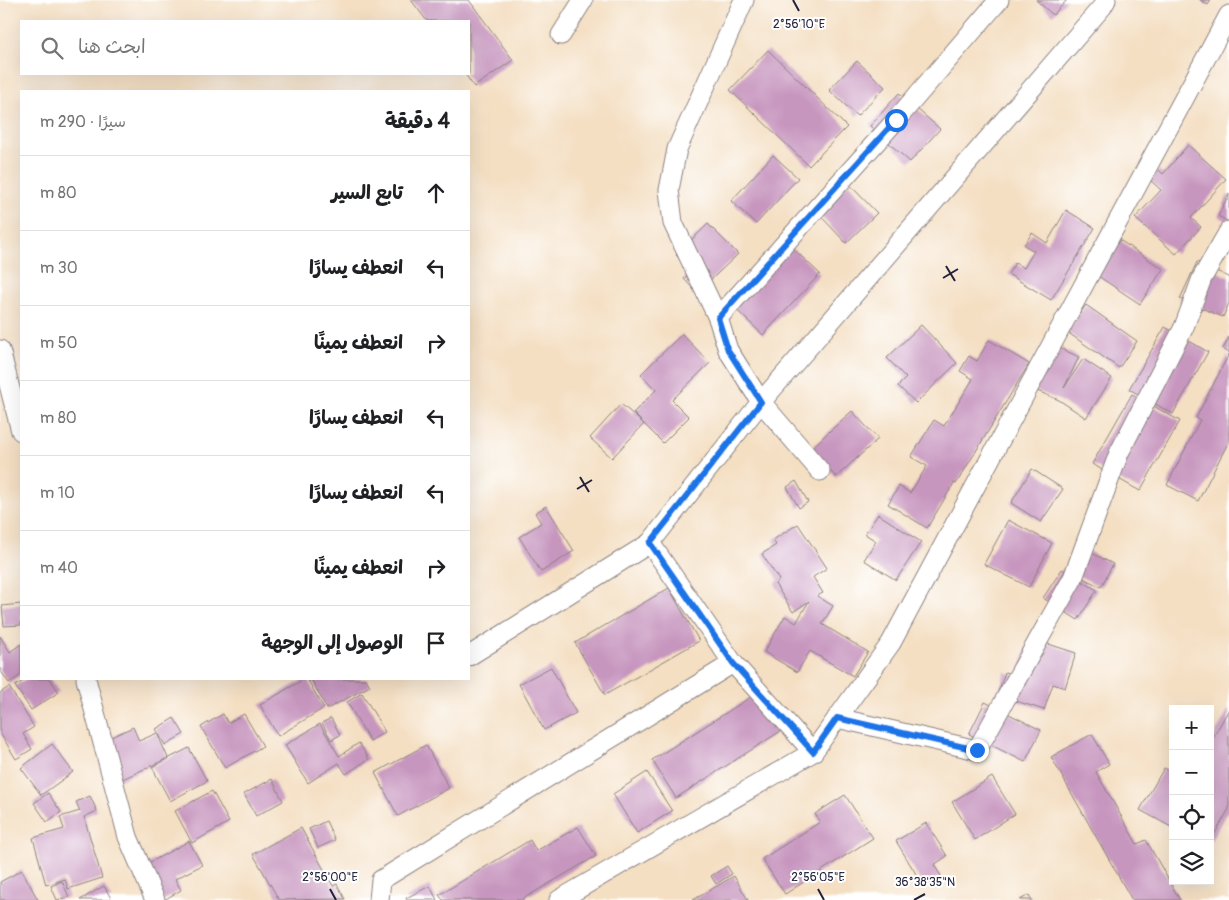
<!DOCTYPE html>
<html lang="ar">
<head>
<meta charset="utf-8">
<style>
  body { margin:0; font-family:Pangolin,"Playpen Sans Arabic",sans-serif; background:#f6f6f6; color:#202124; direction:rtl }
  .controls { position:absolute; right:15px; bottom:15px; display:grid; overflow:hidden; border-radius:0px; box-shadow:0 5px 20px #0002 }
  .controls button { width:45px; height:45px; display:grid; place-items:center; padding:0; border:0; border-bottom:1px solid #e0e0e0; background:#fff; color:#202124; font:25px sans-serif }
  .stop { position:absolute; width:15px; height:15px; margin:-11px; border:4px solid #1a73e8; border-radius:50%; background:#fff }
  .stop.end { background:#1a73e8; border-color:#fff; box-shadow:0 1px 5px #0008 }
  .list { margin:0; padding:0; list-style:none }
  h2 { display:flex; justify-content:space-between; align-items:center; height:65px; margin:0; padding:0 20px; font-size:21px }
  h2 small { font-size:16px; font-weight:400; color:#757577 }
  .list li { display:grid; grid-template-columns:32px 1fr auto; gap:15px; align-items:center; box-sizing:border-box; height:75px; padding:0 20px; border-top:1px solid #e0e0e0 }
  .list b { display:block; font-size:19px; white-space:nowrap }
  .list em { font-size:16px; font-style:normal; color:#757577 }
  .icon { flex:none; width:28px; height:28px; fill:none; stroke:currentColor; stroke-width:2; stroke-linecap:round; stroke-linejoin:round }
  .map { position:relative; flex:none; width:1229px; height:900px; overflow:hidden; direction:ltr }
  .search { position:absolute; background:#fff; box-shadow:0 5px 20px #0002; left:20px; top:20px; width:450px; height:55px; display:flex; align-items:center; gap:12px; box-sizing:border-box; padding:0 18px; border-radius:0px; color:#757577; font-size:19px }
  .panel { position:absolute; background:#fff; box-shadow:0 5px 20px #0002; left:20px; top:90px; width:450px; height:590px; border-radius:0px; direction:rtl }
  .map>svg:first-child { display:block }
  .building { fill:#c796bf }
  .lines { fill:none; stroke-linecap:round; stroke-linejoin:round }
  .minor-casing { stroke:#8b807f; stroke-width:21 }
  .minor { stroke:#fff; stroke-width:19 }
  .route { stroke:#1a73e8; stroke-width:6 }
  .ticks { fill:none; stroke:#22223b; stroke-width:2 }
  .ticks-label { font-size:12px; text-anchor:middle; fill:#22223b; stroke:#fff; stroke-width:4; stroke-linejoin:round; paint-order:stroke }
</style>
</head>
<body>
<div class="map">
<svg width="1229" height="900" viewBox="0 0 1229 900">
  <rect width="100%" height="100%" fill="#fff"/>
  <filter id="ink" filterUnits="userSpaceOnUse"><feTurbulence type="fractalNoise" baseFrequency=".02" numOctaves="2"/><feDisplacementMap in="SourceGraphic" scale="10" xChannelSelector="R" yChannelSelector="G"/><feConvolveMatrix kernelMatrix="1 2 1 2 8 2 1 2 1" color-interpolation-filters="sRGB"/></filter>
  <filter id="wash" filterUnits="userSpaceOnUse"><feTurbulence type="fractalNoise" baseFrequency=".0096" numOctaves="4" result="noise"/><feDisplacementMap in="SourceGraphic" scale="20" xChannelSelector="R" yChannelSelector="G"/><feGaussianBlur stdDeviation="1.12" result="paint"/><feColorMatrix in="noise" values="0 0 0 0 0 0 0 0 0 0 0 0 0 0 0 0 0 1.4 0 .05"/><feComposite in="paint" operator="in"/></filter>
  <g filter="url(#wash)">
    <rect width="100%" height="100%" fill="#f4dfc3"/>
    <g id="blocks">
      <!-- building -->
      <g class="building">
        <path d="M411,0H469L513,60L474,87L465,74H469V21H427Z"/>
        <path d="M1036,0H1067L1053,15Z"/>
        <path d="M1200,0H1211L1208,5Z"/>
        <path d="M768,50L847,127L809,166L730,90Z"/>
        <path d="M857,61L885,87L857,116L829,90Z"/>
        <path d="M899,93L940,129L910,162L870,126Z"/>
        <path d="M1188,145L1226,179L1191,218L1201,227L1176,254L1135,218L1161,190L1150,180L1159,170L1163,174Z"/>
        <path d="M773,155L798,178L756,224L731,201Z"/>
        <path d="M848,183L877,213L846,243L817,212Z"/>
        <path d="M1229,194V222L1218,216Z"/>
        <path d="M1066,210L1095,228L1051,300L1008,274L1015,263L1024,268L1034,251L1024,245L1032,233L1047,243Z"/>
        <path d="M708,224L738,254L697,293L684,279L691,271L676,255Z"/>
        <path d="M1112,235L1163,269L1140,304L1089,270Z"/>
        <path d="M784,240L820,274L763,335L727,301Z"/>
        <path d="M1197,262L1229,277V303L1223,317L1180,299Z"/>
        <path d="M1086,305L1137,341L1119,368L1067,332Z"/>
        <path d="M921,325L957,363L916,403L898,386L906,378L887,358Z"/>
        <path d="M1165,327L1208,352L1173,414L1129,389Z"/>
        <path d="M682,334L710,363L672,400L689,417L663,443L633,413L656,390L641,374Z"/>
        <path d="M1229,337V353L1223,349Z"/>
        <path d="M989,340L1029,364L956,484L954,483L927,528L888,504L899,486L910,493L927,466L911,457L934,420L944,426L973,379L960,371L969,356L977,361Z"/>
        <path d="M1049,343L1079,357L1064,388L1083,359L1112,378L1086,418L1059,400L1030,388Z"/>
        <path d="M1229,354V441L1198,501L1167,485L1200,420L1196,418Z"/>
        <path d="M1132,394L1180,421L1140,491L1092,464Z"/>
        <path d="M621,404L644,424L612,458L590,438Z"/>
        <path d="M852,411L878,439L836,477L810,449Z"/>
        <path d="M1032,469L1063,489L1041,522L1011,503Z"/>
        <path d="M796,481L808,502L799,508L787,487Z"/>
        <path d="M546,506L574,551L541,572L519,537L541,523L535,513Z"/>
        <path d="M878,514L921,542L896,580L864,560L876,541L865,534Z"/>
        <path d="M1008,520L1052,543L1029,587L984,564Z"/>
        <path d="M798,524L827,568L813,577L823,593L817,596L833,606L822,624L868,652L853,676L810,651L797,672L764,652L785,616L796,623L809,601L793,612L775,584L779,580L762,554L776,545L773,540Z"/>
        <path d="M1086,550L1113,564L1101,587L1073,573Z"/>
        <path d="M1062,569L1097,590L1078,620L1043,598Z"/>
        <path d="M669,588L699,641L605,695L575,643Z"/>
        <path d="M21,604V625L4,626L2,606Z"/>
        <path d="M0,636L10,652L21,644V675L9,683L0,670Z"/>
        <path d="M1030,638L1076,653L1065,688L1053,684L1044,710L997,695L1005,672L1017,676Z"/>
        <path d="M551,667L576,713L544,730L519,684Z"/>
        <path d="M26,679H50L59,692L31,710L15,686Z"/>
        <path d="M304,679H307L324,708L278,736L260,705Z"/>
        <path d="M311,679H366L370,686L327,709Z"/>
        <path d="M9,687L34,727L23,734L32,749L16,759L0,733V693Z"/>
        <path d="M760,691L784,729L676,798L652,760Z"/>
        <path d="M362,693L385,732L370,741L347,702Z"/>
        <path d="M985,702L1041,730L1025,762L969,734Z"/>
        <path d="M1229,709V809L1210,842V743Z"/>
        <path d="M223,714L228,723L244,714L263,746L225,768L201,727Z"/>
        <path d="M174,718L184,734L165,745L156,729Z"/>
        <path d="M331,718L340,735L331,740L322,723Z"/>
        <path d="M320,724L339,756L359,743L369,759L346,774L339,763L308,783L285,745Z"/>
        <path d="M133,727L139,741L157,733L168,758L116,782L98,743Z"/>
        <path d="M1092,734L1109,764L1096,772L1137,844L1146,840L1180,900H1132L1051,757Z"/>
        <path d="M52,744L73,772L41,795L21,768Z"/>
        <path d="M426,745L449,788L398,816L375,773Z"/>
        <path d="M189,748L207,781L170,801L152,767Z"/>
        <path d="M1164,768L1173,773V828L1140,810Z"/>
        <path d="M647,772L672,811L637,833L613,794Z"/>
        <path d="M992,777L1015,814L975,840L952,802Z"/>
        <path d="M272,779L283,801L256,816L244,794Z"/>
        <path d="M212,791L229,822L192,843L175,811Z"/>
        <path d="M48,793L61,812L47,822L34,803Z"/>
        <path d="M845,795L873,838L785,894L762,859L820,822L815,814Z"/>
        <path d="M90,796L97,811L84,817L102,878L68,889L65,879L46,885L33,838L64,829L60,817L80,811L76,802Z"/>
        <path d="M326,821L335,840L318,848L309,829Z"/>
        <path d="M926,823L947,856L934,865L941,876L924,887L896,841Z"/>
        <path d="M578,827L596,856L521,900H443L439,895L530,840L536,851Z"/>
        <path d="M301,828L333,886L337,884L345,899L279,900L253,854Z"/>
        <path d="M189,841L202,865L175,879L181,890L164,900L136,870Z"/>
        <path d="M727,866L732,874L716,884L711,876Z"/>
        <path d="M22,870L38,900H0V882Z"/>
        <path d="M734,876L748,900H693Z"/>
        <path d="M62,881L69,897L57,900L51,886Z"/>
        <path d="M104,886L112,900H80Z"/>
        <path d="M430,886L437,900H407L406,898Z"/>
        <path d="M1029,895L1032,900H1020Z"/>
      </g>
    </g>
  </g>
  <g filter="url(#ink)">
    <use href="#blocks" fill-opacity="0" stroke="#8b807f" stroke-width="1"/>
    <g class="lines">
      <defs>
        <g id="minor">
          <path d="M744,0L677,149L669,190L673,223L718,318L728,350L761,402L820,471"/>
          <path d="M561,35L583,0"/>
          <path d="M718,318L896,120L999,0"/>
          <path d="M0,350L21,431"/>
          <path d="M650,543L733,663L813,752"/>
          <path d="M469,656L650,543L761,402L1102,7L1106,0"/>
          <path d="M86,679L128,837L155,900"/>
          <path d="M837,718L977,750L1073,578L1119,453L1184,327L1202,278L1229,231"/>
          <path d="M379,900L381,880L733,663"/>
          <path d="M559,900L813,752L891,643L1229,15"/>
        </g>
      </defs>
      <!-- minor casing -->
      <use href="#minor" class="minor-casing"/>
      <!-- minor -->
      <use href="#minor" class="minor"/>
    </g>
  </g>
  <g class="lines" filter="url(#ink)">
    <!-- route -->
    <path class="route" d="M896,120L718,318L728,350L761,402L650,543L733,663L813,752L837,718L977,750"/>
  </g>
  <!-- ticks -->
  <path class="ticks" d="M793,0L799,11M946,266L955,281M943,278L958,269M580,477L589,492M577,489L592,480M330,889L336,900M818,889L824,900M914,900L925,894"/>
  <g class="ticks-label">
    <text x="799" y="28">2°56'10"E</text>
    <text x="330" y="881">2°56'00"E</text>
    <text x="818" y="881">2°56'05"E</text>
    <text x="925" y="886">36°38'35"N</text>
  </g>
</svg>
<div class="controls">
<button>+</button>
<button>−</button>
<button><svg class="icon" aria-label="locate" viewBox="0 0 24 24"><circle cx="12" cy="12" r="6"/><path d="M12 2v4M12 18v4M2 12h4M18 12h4"/></svg></button>
<button><svg class="icon" aria-label="layers" viewBox="0 0 24 24"><path d="M12 4l9 5-9 5-9-5zM3 14l9 5 9-5"/></svg></button>
</div>
<div class="stop" style="left:896px;top:120px"></div>
<div class="stop end" style="left:977px;top:750px"></div>
<div class="search"><svg class="icon" aria-label="search" viewBox="0 0 24 24"><circle cx="10" cy="10" r="6"/><path d="M15 15l6 6"/></svg>ابحث هنا</div>
<section class="panel">
<h2>4 دقيقة<small>سيرًا · 290 m</small></h2>
<ul class="list">
<li><svg class="icon" aria-label="ahead" viewBox="0 0 24 24"><path d="M12 20V5M6 11l6-6 6 6"/></svg><div><b>تابع السير</b></div><em>80 m</em></li>
<li><svg class="icon" aria-label="left" viewBox="0 0 24 24"><path d="M17 20v-9H6M10 6l-5 5 5 5"/></svg><div><b>انعطف يسارًا</b></div><em>30 m</em></li>
<li><svg class="icon" aria-label="right" viewBox="0 0 24 24"><path d="M7 20v-9h11M14 6l5 5-5 5"/></svg><div><b>انعطف يمينًا</b></div><em>50 m</em></li>
<li><svg class="icon" aria-label="left" viewBox="0 0 24 24"><path d="M17 20v-9H6M10 6l-5 5 5 5"/></svg><div><b>انعطف يسارًا</b></div><em>80 m</em></li>
<li><svg class="icon" aria-label="left" viewBox="0 0 24 24"><path d="M17 20v-9H6M10 6l-5 5 5 5"/></svg><div><b>انعطف يسارًا</b></div><em>10 m</em></li>
<li><svg class="icon" aria-label="right" viewBox="0 0 24 24"><path d="M7 20v-9h11M14 6l5 5-5 5"/></svg><div><b>انعطف يمينًا</b></div><em>40 m</em></li>
<li><svg class="icon" aria-label="arrive" viewBox="0 0 24 24"><path d="M6 21V4h12l-3 4 3 4H6"/></svg><div><b>الوصول إلى الوجهة</b></div></li>
</ul>
</section>
</div>
</body>
</html>
